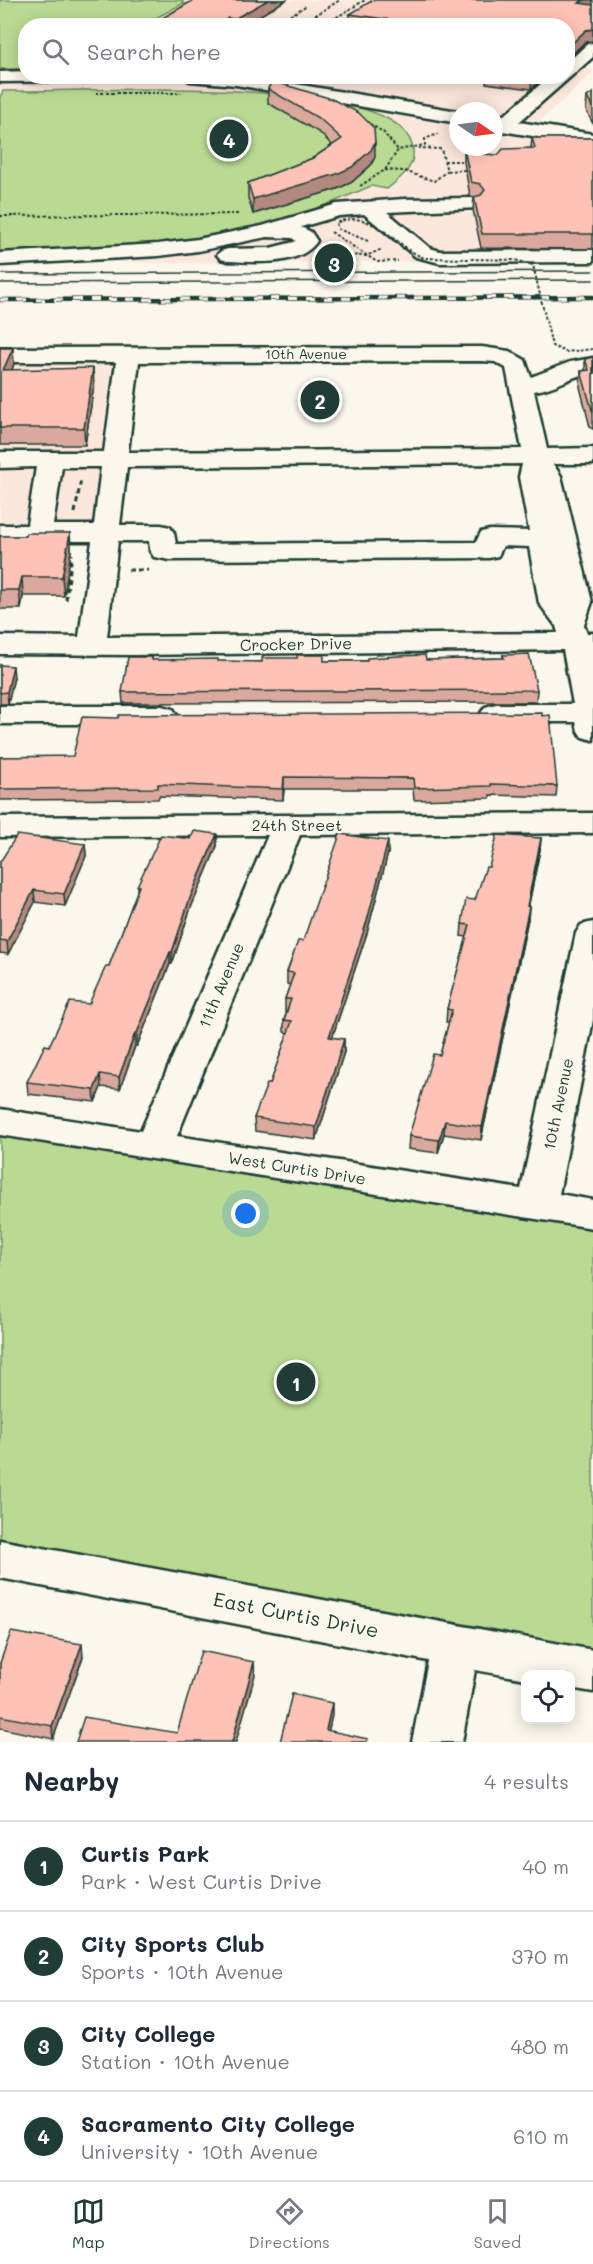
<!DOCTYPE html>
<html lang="en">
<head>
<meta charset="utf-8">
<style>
  body { margin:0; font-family:Mali,sans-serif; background:#f2f2f3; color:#1f2937 }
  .controls { position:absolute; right:18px; bottom:18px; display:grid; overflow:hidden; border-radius:12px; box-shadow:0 3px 15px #0003 }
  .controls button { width:54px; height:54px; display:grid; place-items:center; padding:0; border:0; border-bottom:2px solid #e0e1e3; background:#fff; color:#1f2937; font:30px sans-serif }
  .compass { position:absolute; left:449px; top:102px; width:54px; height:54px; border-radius:50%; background:#fff; box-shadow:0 3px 15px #0003; rotate:103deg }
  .you { position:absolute; left:246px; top:1214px; width:21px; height:21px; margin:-15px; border:4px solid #fff; border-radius:50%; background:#1a73e8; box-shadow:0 0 0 9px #1a73e833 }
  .badge { display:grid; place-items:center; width:39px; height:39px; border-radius:50%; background:#1f3d34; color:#fff; font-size:20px; font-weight:700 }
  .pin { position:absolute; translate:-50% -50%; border:3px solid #fff; box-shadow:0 2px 6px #0006 }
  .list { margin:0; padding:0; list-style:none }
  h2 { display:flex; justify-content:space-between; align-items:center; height:78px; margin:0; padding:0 24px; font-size:26px }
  h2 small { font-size:20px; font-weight:400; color:#747a83 }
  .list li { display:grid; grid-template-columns:39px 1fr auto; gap:18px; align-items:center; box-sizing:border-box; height:90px; padding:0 24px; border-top:2px solid #e0e1e3 }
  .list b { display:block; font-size:22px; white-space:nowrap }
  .list p { margin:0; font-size:20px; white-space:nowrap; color:#747a83 }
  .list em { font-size:20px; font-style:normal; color:#747a83 }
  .icon { flex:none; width:33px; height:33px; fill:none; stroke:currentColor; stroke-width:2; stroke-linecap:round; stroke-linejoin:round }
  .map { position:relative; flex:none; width:593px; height:1742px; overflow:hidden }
  .search { position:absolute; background:#fff; box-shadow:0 3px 15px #0003; left:18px; right:18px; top:18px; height:66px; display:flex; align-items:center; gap:15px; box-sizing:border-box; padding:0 21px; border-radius:24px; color:#747a83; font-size:22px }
  .sheet { height:438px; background:#fff }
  nav { display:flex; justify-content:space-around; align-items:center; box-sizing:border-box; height:84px; border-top:2px solid #e0e1e3; background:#fff; font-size:16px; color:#747a83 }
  nav a { display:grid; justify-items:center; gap:3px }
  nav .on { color:#1f3d34 }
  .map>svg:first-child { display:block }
  .built { fill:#fce7dc; fill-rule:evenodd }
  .green { fill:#b9da93; stroke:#6c8c64; stroke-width:1.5 }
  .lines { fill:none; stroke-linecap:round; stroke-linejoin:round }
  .minor-casing { stroke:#1f3d34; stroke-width:5 }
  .path-far1 { stroke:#1f3d34; stroke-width:2; stroke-dasharray:3 2; stroke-linecap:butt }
  .path { stroke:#1f3d34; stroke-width:3; stroke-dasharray:5 4; stroke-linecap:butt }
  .minor { fill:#fbf7ec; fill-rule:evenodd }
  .tram { stroke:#1f3d34; stroke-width:1.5 }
  .rail-casing { stroke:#1f3d34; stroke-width:4.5 }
  .rail { stroke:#fbf7ec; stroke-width:3; stroke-dasharray:9; stroke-linecap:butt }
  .path-bridge { stroke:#1f3d34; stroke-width:2; stroke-dasharray:3 2; stroke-linecap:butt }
  .wall { fill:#daa89d; stroke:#1f3d34; stroke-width:1.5 }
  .shaded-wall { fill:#b2887f; stroke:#1f3d34; stroke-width:1.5 }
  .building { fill:#fec3b6; stroke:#1f3d34; stroke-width:1.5 }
  .labels { text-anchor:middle; stroke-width:5; stroke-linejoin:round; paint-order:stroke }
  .far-street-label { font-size:14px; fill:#1f3d34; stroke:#fbf7ec }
  .street-label { font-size:16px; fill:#1f3d34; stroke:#fbf7ec }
  .near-street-label { font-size:20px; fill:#1f3d34; stroke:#fbf7ec }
</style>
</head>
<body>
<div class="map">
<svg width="593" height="1742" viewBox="0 0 593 1742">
  <rect width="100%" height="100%" fill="#fbf7ec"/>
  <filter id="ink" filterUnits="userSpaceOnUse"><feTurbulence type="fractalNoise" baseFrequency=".0167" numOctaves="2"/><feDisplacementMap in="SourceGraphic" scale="12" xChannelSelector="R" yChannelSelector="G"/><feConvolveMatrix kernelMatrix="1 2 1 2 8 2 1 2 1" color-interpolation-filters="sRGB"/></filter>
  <g filter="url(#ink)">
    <!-- built -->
    <g class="built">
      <path d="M0,0H593V35L570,55L593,70V73L539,122L593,131V261L158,263L61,260L0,263ZM26,26H568V76H26ZM458,111H494V147H458Z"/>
      <path d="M112,363L91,527L0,528V364Z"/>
    </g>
    <!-- green -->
    <g class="green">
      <path d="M0,0H181L184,3L143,25L26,26L25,69H0Z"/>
      <path d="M3,91C101,91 207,83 304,98C320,100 339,100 354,106C374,112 405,121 412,145C418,165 402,177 387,189L371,186L298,217L229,234L157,246L0,254V97Z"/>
      <path d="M0,1132L593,1223V1652L0,1542Z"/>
    </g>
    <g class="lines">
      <defs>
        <g id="minor">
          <path d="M593,43V57L519,122L593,134V146L502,131L494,134V118L506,114L550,76H568V62L587,44Z"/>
          <path d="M26,71V76H96L87,81L0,82V72Z"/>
          <path d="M181,76H247L458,111V123L236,85L190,81Z"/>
          <path d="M472,198L479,200L482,204L479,208L387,212L430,248L440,251L593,250V262L440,263L416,257L364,214L339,216L301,227L311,232L317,241C300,267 255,262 228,261L221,259L217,255L221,251L228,249L270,248L294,242L296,241L292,238L267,237L198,251L158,256L0,265V253L158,244L198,239L262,226L337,204L404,199Z"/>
          <path d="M482,347L509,351L525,360L531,377L570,362L593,358V372C572,375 555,389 534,391L547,449L593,448V464H553L561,476L592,602L584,625L587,633H593V740L582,737L578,731L576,722H496L485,719L481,713L485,707L496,704H573L563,650L133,655L0,654V636L79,637L92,541H0V525H27L36,467L0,468V452H104L116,362H0V348ZM482,361L495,362L506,368L522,449L128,452L139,362ZM522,464L519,477L529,531L490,530L481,532L476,542L176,544L174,533L170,527L161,525H120L127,467ZM62,467H101L94,525H53ZM118,541H149L150,551L154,557L170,560L489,558L498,556L503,546L529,547L539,603L556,626L558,633L107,637Z"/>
          <path d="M0,706H162L173,709L177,715L173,721L162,724H0Z"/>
          <path d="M593,813V833L300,835L177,1136L521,1189L576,933L581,925L593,922V1020L559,1194L593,1200V1228L0,1135V1109L141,1131L268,835L0,837V817Z"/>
          <path d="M0,1540L593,1650V1692L570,1688V1674H526V1679L475,1670L462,1742H412L428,1661L0,1578Z"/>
        </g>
      </defs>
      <!-- minor casing -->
      <use href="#minor" class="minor-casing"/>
      <!-- path-far1 -->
      <g class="path-far1">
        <path d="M332,20L365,0"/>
        <path d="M335,23L345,24L353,19"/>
        <path d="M273,26L307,5"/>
        <path d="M298,26L340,0"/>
        <path d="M96,93H182"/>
        <path d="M370,124L383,132L398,150"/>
        <path d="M444,161H467"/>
        <path d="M385,170L404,171L434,181L447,171L441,149L419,148"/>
        <path d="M447,171L465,170"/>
        <path d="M360,186L385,170L398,150L425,145V139L438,134"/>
        <path d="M0,216L240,214"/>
        <path d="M331,232L377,262L398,261"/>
        <path d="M324,254L366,256L382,249"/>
        <path d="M330,256L331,279"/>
      </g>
      <!-- path -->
      <g class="path">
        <path d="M75,513L81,479"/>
        <path d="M128,570H148"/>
        <path d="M66,600L72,554"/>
      </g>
      <!-- minor -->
      <use href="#minor" class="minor"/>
      <!-- tram -->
      <g class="tram">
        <path d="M0,274L593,271"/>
        <path d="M0,283L593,280"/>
      </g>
      <defs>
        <path id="rail" d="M0,300L593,297"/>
      </defs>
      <!-- rail casing -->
      <use href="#rail" class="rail-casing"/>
      <!-- rail -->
      <use href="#rail" class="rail"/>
      <!-- path-bridge -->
      <path class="path-bridge" d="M368,241L338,229L336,223C372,207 393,245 424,258L515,260L533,265L552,346L566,352L593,349"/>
    </g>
    <!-- wall -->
    <g class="wall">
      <path d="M194,0H286L242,26H133L156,22Z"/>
      <path d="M593,5V41L585,42L567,26H350V14Z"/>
      <path d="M486,76H546L531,89L486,83Z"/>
      <path d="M272,81L375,157L371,165L352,182L337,189L253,214L248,198V183L313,158L332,145L320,133L268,103V89Z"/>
      <path d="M593,93V124L586,110L587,97Z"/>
      <path d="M532,138H593V249L481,248L473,210L474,197L470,196L464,162V149L482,154L498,155L531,148Z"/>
      <path d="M0,348L14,364L12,370L94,385L85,445H0Z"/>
      <path d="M593,357V429L590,427L580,387L581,371H585V359Z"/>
      <path d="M70,533L71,551L64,596H23L21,609H0V536H25Z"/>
      <path d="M503,655L537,690L536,702L123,703L122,692L152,657V660L262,662L426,660L503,658Z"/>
      <path d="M0,665L14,677L8,704H0Z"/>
      <path d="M0,757L557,786L556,797L490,795V798L414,800L413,789H284L283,800L159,796L158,799L0,800Z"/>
      <path d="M217,834V846L190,910L172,964H170L137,1046H135L120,1089L101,1087L95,1102L28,1094L27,1082L49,1046L89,1004L109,966L137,892V886L191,839Z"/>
      <path d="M541,838L540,850L528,907H529L528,919L481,1140L444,1134L438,1153L408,1149L409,1136L440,1055L449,1022H446L447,1009L467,937L461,936L462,924L475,900L489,867Z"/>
      <path d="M85,844L86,856L65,906L35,902L8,954L0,953V862Z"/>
      <path d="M388,853L367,933L332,1038L344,1039V1052L316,1140L255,1131L254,1118L270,1084L288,1033L284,1032V1020L287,1012H285V999L290,985L287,984V972L303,941Z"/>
      <path d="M83,1657L53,1739L0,1728V1663Z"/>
    </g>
    <!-- shaded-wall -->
    <g class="shaded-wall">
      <path d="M268,0H286L242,26H234V19Z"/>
      <path d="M584,0H593V4L578,15L579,3Z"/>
      <path d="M228,18V26H216Z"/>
      <path d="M593,29V41L585,42L567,59V48L586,30Z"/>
      <path d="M532,76H546L531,89Z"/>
      <path d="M375,142V157L371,165L352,182L337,189L253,214V199Z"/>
      <path d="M13,348L14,364L5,387L3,370Z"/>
      <path d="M93,368L94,385L85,445L84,428Z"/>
      <path d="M70,533L71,551L64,596L62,577Z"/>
      <path d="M22,577L23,596L21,609L19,590Z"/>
      <path d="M13,666L14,677L8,704L7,692Z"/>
      <path d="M284,777V789L283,800V789Z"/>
      <path d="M217,834V846L190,910L172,964V952L190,898Z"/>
      <path d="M541,838L540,850L526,919L527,906Z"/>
      <path d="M388,841V853L367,933L328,1050L329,1037Z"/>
      <path d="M85,844L86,856L65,906L64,894Z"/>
      <path d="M34,890L35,902L8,954L7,941Z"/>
      <path d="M529,907L528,919L481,1140L482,1127Z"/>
      <path d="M170,952V964L137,1046V1033Z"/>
      <path d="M135,1033V1046L120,1089L119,1077Z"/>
      <path d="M344,1039V1052L316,1140V1127Z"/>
      <path d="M100,1074L101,1087L95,1102L94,1090Z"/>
      <path d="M445,1121L444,1134L438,1153L439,1140Z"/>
      <path d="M82,1644L83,1657L53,1739L52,1726Z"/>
      <path d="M254,1662L255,1675L236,1742H232Z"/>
      <path d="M332,1703V1716L326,1742V1730Z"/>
    </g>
    <!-- building -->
    <g class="building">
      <path d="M194,0H268L234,19L228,18L216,26H133L144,20L156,22Z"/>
      <path d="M373,0H584L579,3L593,5V29L586,30L567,48V26H400L393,24L398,21L350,14Z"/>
      <path d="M272,81L332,99L359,113L374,128L375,142L371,150L352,167L337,174L253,199L248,183L313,158L342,139L320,119L268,89Z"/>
      <path d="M593,93V109L587,97Z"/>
      <path d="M532,138H593V234H482L474,197L481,195L485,190L480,184L471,182L464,149H480L482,154L498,155L503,149L535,148Z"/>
      <path d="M0,348H13L3,370L93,368L84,428H0Z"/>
      <path d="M593,357V411L592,410L581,371L589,370L585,359Z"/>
      <path d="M26,533H70L62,577H22L19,590H0V536H25Z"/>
      <path d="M529,654L537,690L122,692L128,657H152V660L218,659V661L262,662V658H297V655H324V661H367V658L399,656L425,655L426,660L504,658L503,655Z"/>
      <path d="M0,665L13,666L7,692L0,693Z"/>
      <path d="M542,713V716L550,715L557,786L491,784V786L414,788L413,778L284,777L283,789L158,784V788L0,789V757L73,756L82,717L118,718L119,715Z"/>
      <path d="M194,831L217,834L190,898L172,952H170L137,1033H135L119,1077L100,1074L94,1090L27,1082L45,1045L49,1046L70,1002L89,1004L106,966H109L139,886H137L161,835L191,839Z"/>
      <path d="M340,834L388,841L367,921L329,1037L344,1039L316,1127L254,1118L267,1084H270L292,1021L284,1020L291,999H285L294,973L287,972L298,941H303Z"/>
      <path d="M17,835L85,844L64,894L34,890L7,941L0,940V862Z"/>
      <path d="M497,835L541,838L527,906L529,907L482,1127L445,1121L439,1140L409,1136L433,1054L440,1055L452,1010L447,1009L470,925L462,924L466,899L475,900L486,867H489Z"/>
      <path d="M11,1632L82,1644L52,1726L0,1716V1663Z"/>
      <path d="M201,1651L254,1662L232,1742H76L84,1717L177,1733Z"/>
      <path d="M292,1694L332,1703L326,1730L368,1739L367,1742H280Z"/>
    </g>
  </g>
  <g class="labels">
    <!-- far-street labels -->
    <g class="far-street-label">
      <text x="306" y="359">10th Avenue</text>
    </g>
    <!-- street labels -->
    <g class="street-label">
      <text transform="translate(296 644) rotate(-1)" y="6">Crocker Drive</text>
      <text x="297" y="831">24th Street</text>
      <text transform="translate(221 985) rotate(-67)" y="6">11th Avenue</text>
      <text transform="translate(558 1104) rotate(-78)" y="6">10th Avenue</text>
      <text transform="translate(297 1168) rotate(9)" y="6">West Curtis Drive</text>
    </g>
    <!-- near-street labels -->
    <g class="near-street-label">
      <text transform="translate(296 1615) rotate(11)" y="7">East Curtis Drive</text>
    </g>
  </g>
</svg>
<div class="controls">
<button><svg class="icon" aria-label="locate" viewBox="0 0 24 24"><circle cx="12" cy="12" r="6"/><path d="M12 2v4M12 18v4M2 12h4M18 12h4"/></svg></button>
</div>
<svg class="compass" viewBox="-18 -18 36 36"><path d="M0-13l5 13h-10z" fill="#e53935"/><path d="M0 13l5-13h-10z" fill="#747a83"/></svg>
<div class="you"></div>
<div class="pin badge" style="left:296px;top:1382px">1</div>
<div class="pin badge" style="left:320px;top:400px">2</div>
<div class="pin badge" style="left:334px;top:263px">3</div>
<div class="pin badge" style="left:229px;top:139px">4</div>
<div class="search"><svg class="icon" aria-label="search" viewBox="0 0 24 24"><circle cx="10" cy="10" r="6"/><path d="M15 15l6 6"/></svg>Search here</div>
</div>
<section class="sheet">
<h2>Nearby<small>4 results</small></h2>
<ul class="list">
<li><span class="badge">1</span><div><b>Curtis Park</b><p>Park · West Curtis Drive</p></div><em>40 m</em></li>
<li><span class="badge">2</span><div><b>City Sports Club</b><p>Sports · 10th Avenue</p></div><em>370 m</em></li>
<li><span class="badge">3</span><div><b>City College</b><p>Station · 10th Avenue</p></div><em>480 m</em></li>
<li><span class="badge">4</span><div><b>Sacramento City College</b><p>University · 10th Avenue</p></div><em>610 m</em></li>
</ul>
</section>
<nav>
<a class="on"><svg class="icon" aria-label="map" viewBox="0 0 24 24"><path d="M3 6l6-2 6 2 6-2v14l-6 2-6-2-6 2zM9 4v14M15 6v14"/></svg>Map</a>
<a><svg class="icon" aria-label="directions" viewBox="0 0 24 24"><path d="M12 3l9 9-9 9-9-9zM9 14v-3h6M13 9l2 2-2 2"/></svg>Directions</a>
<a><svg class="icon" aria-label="saved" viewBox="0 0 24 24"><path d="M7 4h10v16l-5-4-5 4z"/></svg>Saved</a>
</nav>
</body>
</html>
